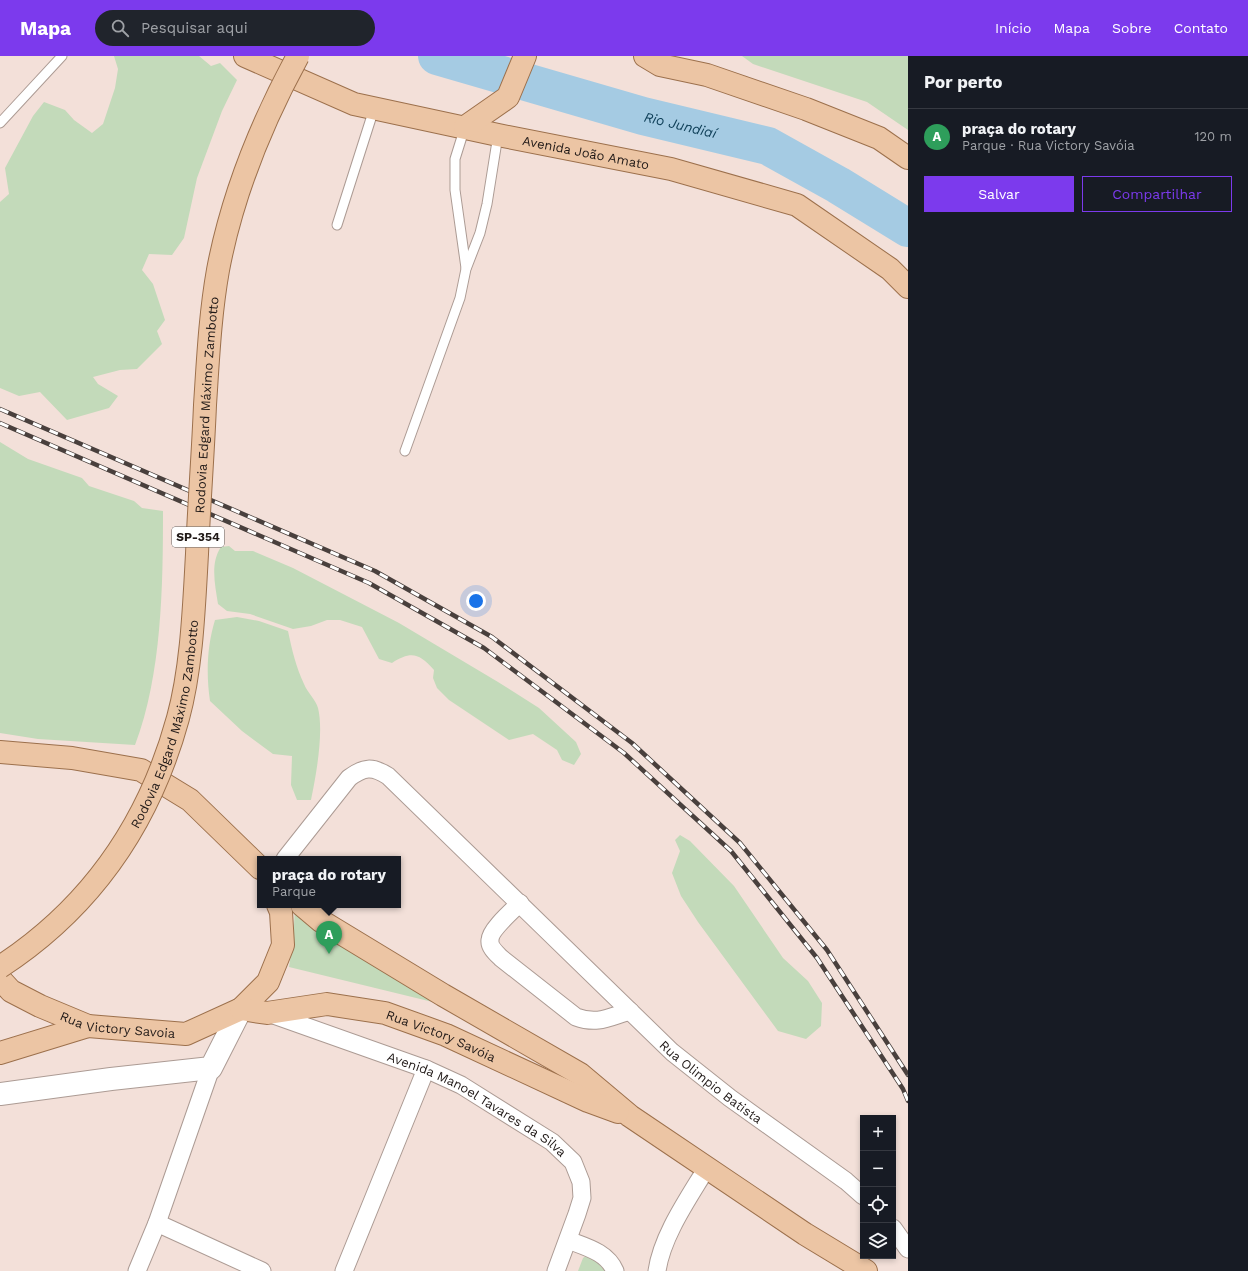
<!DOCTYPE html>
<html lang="pt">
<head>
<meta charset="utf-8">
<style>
  body { margin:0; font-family:"Work Sans",sans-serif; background:#20242c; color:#f1f3f6 }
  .controls { position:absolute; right:12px; bottom:12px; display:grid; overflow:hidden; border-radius:0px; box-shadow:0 2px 6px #0003 }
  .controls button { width:36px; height:36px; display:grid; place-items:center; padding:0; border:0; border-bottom:1px solid #363941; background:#171b24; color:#f1f3f6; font:20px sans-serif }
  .you { position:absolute; left:476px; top:545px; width:14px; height:14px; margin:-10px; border:3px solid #fff; border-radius:50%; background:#1a73e8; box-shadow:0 0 0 6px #1a73e833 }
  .badge { display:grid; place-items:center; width:26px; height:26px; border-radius:50%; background:#7c3aed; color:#fff; font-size:13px; font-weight:700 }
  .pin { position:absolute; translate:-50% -33px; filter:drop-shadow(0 1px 2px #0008) }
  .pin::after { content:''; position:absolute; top:21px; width:14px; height:12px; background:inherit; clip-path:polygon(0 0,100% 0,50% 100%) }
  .popup { position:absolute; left:257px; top:800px; width:144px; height:52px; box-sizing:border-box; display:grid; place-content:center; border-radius:0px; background:#171b24; filter:drop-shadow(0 1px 3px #0005); font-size:13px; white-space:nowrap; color:#9ea1a6 }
  .popup b { font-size:15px; color:#f1f3f6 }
  .popup::after { content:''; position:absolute; left:50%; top:100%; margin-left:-8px; border:8px solid transparent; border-top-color:#171b24 }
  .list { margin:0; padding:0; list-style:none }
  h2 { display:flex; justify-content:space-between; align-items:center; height:52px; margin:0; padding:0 16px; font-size:17px }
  h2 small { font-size:13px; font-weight:400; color:#9ea1a6 }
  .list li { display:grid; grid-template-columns:26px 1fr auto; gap:12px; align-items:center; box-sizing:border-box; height:56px; padding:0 16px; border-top:1px solid #363941 }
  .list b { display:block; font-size:15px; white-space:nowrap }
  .list p { margin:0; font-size:13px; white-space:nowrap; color:#9ea1a6 }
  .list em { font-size:13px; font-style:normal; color:#9ea1a6 }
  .actions { display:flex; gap:8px; padding:12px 16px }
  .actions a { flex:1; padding:9px 0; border:1px solid #7c3aed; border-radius:0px; text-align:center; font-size:14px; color:#7c3aed }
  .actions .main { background:#7c3aed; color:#fff }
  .icon { flex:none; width:22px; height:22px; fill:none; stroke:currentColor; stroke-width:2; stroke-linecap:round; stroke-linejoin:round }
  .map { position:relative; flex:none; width:908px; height:1215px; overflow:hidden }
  header { display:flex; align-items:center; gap:24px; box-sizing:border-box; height:56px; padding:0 20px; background:#7c3aed; color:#fff }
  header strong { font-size:19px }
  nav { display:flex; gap:22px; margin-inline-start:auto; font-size:14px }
  .search { width:280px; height:36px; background:#20242c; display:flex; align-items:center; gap:10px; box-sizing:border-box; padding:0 14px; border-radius:22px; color:#9ea1a6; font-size:15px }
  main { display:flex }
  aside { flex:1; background:#171b24 }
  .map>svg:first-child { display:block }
  .green { fill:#c3daba }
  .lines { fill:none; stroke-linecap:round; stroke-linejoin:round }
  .river { stroke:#a5cbe3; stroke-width:38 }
  .service-casing { stroke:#ac9b94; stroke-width:11 }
  .minor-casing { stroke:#ac9b94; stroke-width:19 }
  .tertiary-casing { stroke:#ac9b94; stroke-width:24 }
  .primary-casing { stroke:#9c704c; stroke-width:24 }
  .service { stroke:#fff; stroke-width:9 }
  .minor { stroke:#fff; stroke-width:17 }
  .tertiary { stroke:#fff; stroke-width:22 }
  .primary { stroke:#ecc5a4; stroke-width:22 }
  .rail-casing { stroke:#49403d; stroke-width:4.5 }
  .rail { stroke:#fff; stroke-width:3; stroke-dasharray:9; stroke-linecap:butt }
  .primary-bridge-casing { stroke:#9c704c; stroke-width:24; stroke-linecap:butt }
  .primary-bridge { stroke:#ecc5a4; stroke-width:22 }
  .labels { text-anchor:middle; stroke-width:4; stroke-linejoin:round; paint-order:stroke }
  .shield { fill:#fff; stroke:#635e5d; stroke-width:1 }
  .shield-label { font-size:12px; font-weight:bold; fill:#201917 }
  .street-label { font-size:13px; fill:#201917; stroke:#fff }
  .water-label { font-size:14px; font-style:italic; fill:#104059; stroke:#fff }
</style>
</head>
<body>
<header>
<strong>Mapa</strong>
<div class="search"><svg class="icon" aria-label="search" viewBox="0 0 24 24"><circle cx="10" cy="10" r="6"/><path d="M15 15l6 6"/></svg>Pesquisar aqui</div>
<nav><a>Início</a><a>Mapa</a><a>Sobre</a><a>Contato</a></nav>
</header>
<main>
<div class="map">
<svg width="908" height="1215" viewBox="0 0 908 1215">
  <rect width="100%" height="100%" fill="#f3e0d9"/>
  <!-- green -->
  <g class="green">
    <path d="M114,0H199L211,10L220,7L237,24L222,55L197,122L184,182L172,199L149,198L142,214L153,228L165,264L157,275L162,288L137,313L120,314L93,321L98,328L118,340L109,352L67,364L40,336L19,340L0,332V146L9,138L5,112L33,60L44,46L65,54L74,64L92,77L103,68L115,32L118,13Z"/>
    <path d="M742,0H908V74L867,46L753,8Z"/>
    <path d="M0,386L28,403L82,422L89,430L134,445L142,452L163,455C163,529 162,619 135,689L38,683L0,677Z"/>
    <path d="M229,490L235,495H253L293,512L399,567L498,626L539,652L576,686L581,698L574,709L562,704L557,694L533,678L509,684L449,644L437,632L433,622L434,614C419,597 411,595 392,607L379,603L362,571L340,564H327L311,570L293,573L250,558L227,555L218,548C215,529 210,507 221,491Z"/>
    <path d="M237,561L259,565L288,575C292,594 296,611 304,628C307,636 316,644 318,652C324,676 316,720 311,744H297L291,729L292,700L273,698L242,675L210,645C206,618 207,590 215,564Z"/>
    <path d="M680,779L690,785L734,830L783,902L808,925L822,947L821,970L806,983L778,975L698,866L681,840L672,817L680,795L675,784Z"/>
    <path d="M295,852L449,950L289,911L293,885Z"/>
    <path d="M587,1199H596L606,1215H578L583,1202Z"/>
  </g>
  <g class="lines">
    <!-- river -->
    <path class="river" id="s1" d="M437,0L643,60L768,90L838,129L908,172"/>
    <defs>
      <g id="service">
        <path d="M0,67L62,0"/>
        <path d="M465,71L455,103V134L466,212"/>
        <path d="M337,169L374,53"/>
        <path d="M405,395L460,242L466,213L480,177L487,148L498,79"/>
      </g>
      <g id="minor">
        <path id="s2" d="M285,803L349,722C364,711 372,710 388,720L672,996L730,1042L846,1125L863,1140"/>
        <path d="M520,847C513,854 490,874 490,884C489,891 496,897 501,902L576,961C598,969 609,961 630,955"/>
        <path id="s3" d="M268,957L426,1013L461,1029L552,1086L573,1106L581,1126L582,1142L577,1158L556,1215"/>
        <path d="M157,1167L262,1215"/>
        <path d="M893,1172L908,1193"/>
        <path d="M568,1184C586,1191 607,1196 615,1215"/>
        <path d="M137,1215L157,1167L211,1012"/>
        <path d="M344,1215L426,1013"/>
        <path d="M657,1215C662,1180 688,1143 706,1113"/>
      </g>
      <path id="tertiary" d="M0,1038L111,1023L211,1012L241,953"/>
      <g id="primary">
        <path id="s4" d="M245,0L354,48L498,79L671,113L797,149L890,213L908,231"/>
        <path d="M645,0L660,9L707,19L806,53L879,82L908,102"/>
        <path d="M465,71L508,41L525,0"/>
        <path d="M0,696L72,702L141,714L190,744L260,812"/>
        <path d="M302,849L321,865L443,939L580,1018L630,1060L805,1178L866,1215"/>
        <path id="s5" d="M0,923L11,935L40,950L88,970L186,978L241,953L268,926L283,889L281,856L278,849"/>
        <path id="s6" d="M241,953L267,957L327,948L385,957L446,979L588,1045L618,1056"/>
        <path d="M0,997L88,970"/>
      </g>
    </defs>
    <!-- service casing -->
    <use href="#service" class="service-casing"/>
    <!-- minor casing -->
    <use href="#minor" class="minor-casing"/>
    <!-- tertiary casing -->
    <use href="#tertiary" class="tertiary-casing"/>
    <!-- primary casing -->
    <use href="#primary" class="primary-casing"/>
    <!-- service -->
    <use href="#service" class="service"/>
    <!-- minor -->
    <use href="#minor" class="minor"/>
    <!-- tertiary -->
    <use href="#tertiary" class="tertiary"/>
    <!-- primary -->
    <use href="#primary" class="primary"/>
    <defs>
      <g id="rail">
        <path d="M0,353L375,515L492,581L632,687L740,787L827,894L908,1019"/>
        <path d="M0,367L369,527L484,592L624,697L731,795L817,902L903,1033L908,1045"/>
      </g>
    </defs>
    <!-- rail casing -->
    <use href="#rail" class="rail-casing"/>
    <!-- rail -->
    <use href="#rail" class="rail"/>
    <defs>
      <g id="primary-bridge">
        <path id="s7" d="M0,911C92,851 149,768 178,662C192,611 194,550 197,498C199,448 203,398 205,349C208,304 210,259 218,214C232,140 262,66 298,0"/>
      </g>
    </defs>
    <!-- primary-bridge casing -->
    <use href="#primary-bridge" class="primary-bridge-casing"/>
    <!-- primary-bridge -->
    <use href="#primary-bridge" class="primary-bridge"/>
  </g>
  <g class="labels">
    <!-- shield labels -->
    <rect class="shield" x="172" y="471" width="52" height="20" rx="3"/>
    <g class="shield-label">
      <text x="198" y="485">SP-354</text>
    </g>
    <!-- street labels -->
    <g class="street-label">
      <text dy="5" stroke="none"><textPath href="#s4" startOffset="356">Avenida João Amato</textPath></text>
      <text dy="5" stroke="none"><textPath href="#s7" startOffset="628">Rodovia Edgard Máximo Zambotto</textPath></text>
      <text dy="5" stroke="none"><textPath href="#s7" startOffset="304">Rodovia Edgard Máximo Zambotto</textPath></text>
      <text dy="5" stroke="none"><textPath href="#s5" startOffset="130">Rua Victory Savoia</textPath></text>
      <text dy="5" stroke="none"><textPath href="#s6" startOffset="206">Rua Victory Savóia</textPath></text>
      <text dy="5" stroke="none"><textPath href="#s2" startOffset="591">Rua Olimpio Batista</textPath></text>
      <text dy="5" stroke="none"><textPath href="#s3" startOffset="229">Avenida Manoel Tavares da Silva</textPath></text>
    </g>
    <!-- water labels -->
    <g class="water-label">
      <text dy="5" stroke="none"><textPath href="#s1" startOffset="253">Rio Jundiaí</textPath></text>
    </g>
  </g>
</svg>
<div class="controls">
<button>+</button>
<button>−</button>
<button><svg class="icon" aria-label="locate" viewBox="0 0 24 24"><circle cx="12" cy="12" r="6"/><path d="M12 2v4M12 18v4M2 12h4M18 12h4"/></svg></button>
<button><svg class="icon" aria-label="layers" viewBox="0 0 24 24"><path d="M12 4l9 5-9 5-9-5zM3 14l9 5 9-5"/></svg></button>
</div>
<div class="you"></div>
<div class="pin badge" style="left:329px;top:898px;background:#2e9e5b">A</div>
<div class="popup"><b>praça do rotary</b>Parque</div>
</div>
<aside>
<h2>Por perto<small></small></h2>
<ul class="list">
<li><span class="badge" style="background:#2e9e5b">A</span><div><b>praça do rotary</b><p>Parque · Rua Victory Savóia</p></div><em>120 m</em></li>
</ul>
<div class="actions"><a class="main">Salvar</a><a>Compartilhar</a></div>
</aside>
</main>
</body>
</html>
